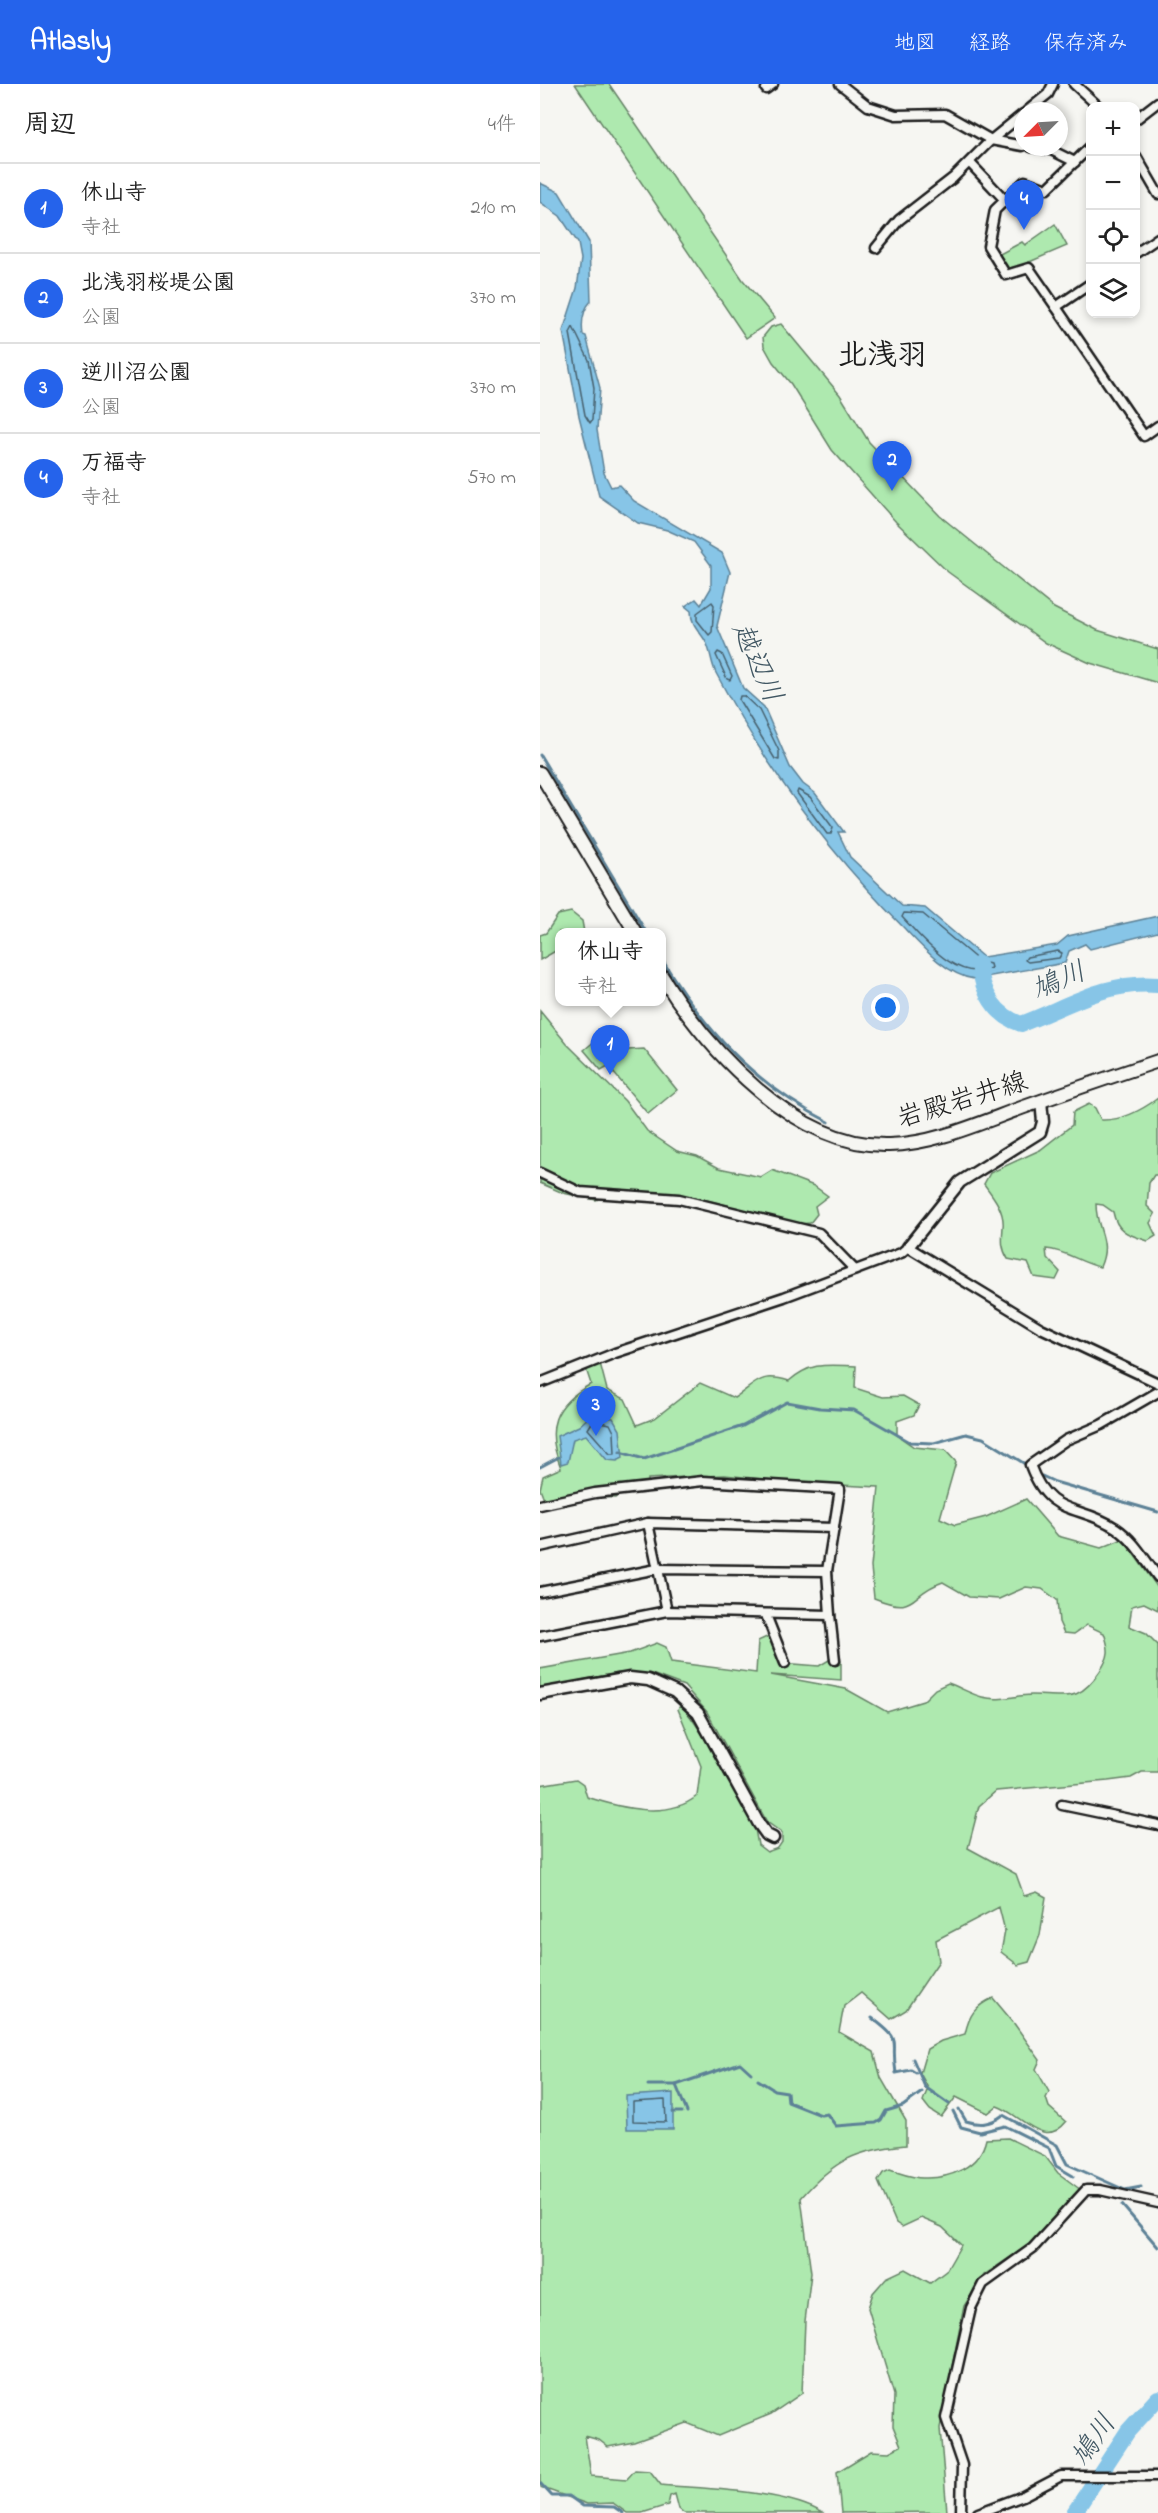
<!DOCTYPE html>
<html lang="ja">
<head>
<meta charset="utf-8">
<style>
  body { margin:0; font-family:"Indie Flower","Klee One",sans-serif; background:#f6f6f6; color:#222 }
  .controls { position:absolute; right:18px; top:18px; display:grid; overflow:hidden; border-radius:12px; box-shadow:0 3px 9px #0003 }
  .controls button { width:54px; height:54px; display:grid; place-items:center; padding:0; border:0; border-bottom:2px solid #e0e0e0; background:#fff; color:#222; font:30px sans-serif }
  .compass { position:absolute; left:474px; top:18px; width:54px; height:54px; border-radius:50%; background:#fff; box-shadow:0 3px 9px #0003; rotate:246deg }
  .you { position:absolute; left:346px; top:924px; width:21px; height:21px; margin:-15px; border:4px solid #fff; border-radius:50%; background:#1a73e8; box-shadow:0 0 0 9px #1a73e833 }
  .badge { display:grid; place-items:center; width:39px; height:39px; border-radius:50%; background:#2563eb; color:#fff; font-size:20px; font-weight:700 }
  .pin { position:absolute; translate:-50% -50px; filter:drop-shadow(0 2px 3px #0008) }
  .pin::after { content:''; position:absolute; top:32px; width:21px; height:18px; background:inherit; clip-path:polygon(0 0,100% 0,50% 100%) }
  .popup { position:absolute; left:15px; top:844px; width:111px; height:78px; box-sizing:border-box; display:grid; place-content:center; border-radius:12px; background:#fff; filter:drop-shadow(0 2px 4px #0005); font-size:20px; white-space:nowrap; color:#767676 }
  .popup b { font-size:22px; color:#222 }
  .popup::after { content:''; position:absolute; left:50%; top:100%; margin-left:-12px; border:12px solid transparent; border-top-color:#fff }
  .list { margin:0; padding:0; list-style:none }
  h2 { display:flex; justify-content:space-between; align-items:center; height:78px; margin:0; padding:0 24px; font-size:26px }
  h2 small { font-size:20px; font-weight:400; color:#767676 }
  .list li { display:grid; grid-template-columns:39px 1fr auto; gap:18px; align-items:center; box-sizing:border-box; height:90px; padding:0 24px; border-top:2px solid #e0e0e0 }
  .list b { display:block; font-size:22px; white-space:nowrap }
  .list p { margin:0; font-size:20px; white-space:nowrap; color:#767676 }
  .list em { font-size:20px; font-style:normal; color:#767676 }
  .icon { flex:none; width:33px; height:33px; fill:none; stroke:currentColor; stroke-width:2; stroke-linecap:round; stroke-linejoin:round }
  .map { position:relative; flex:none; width:618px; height:2429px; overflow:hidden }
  header { display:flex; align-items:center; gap:36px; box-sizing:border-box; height:84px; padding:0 30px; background:#2563eb; color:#fff }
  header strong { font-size:28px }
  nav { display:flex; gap:33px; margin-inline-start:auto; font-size:21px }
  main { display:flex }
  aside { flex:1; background:#fff }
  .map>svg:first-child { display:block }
  .green { fill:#aee9af; stroke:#658266; stroke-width:1.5 }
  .water { fill:#87c5e7; stroke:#5c8196; stroke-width:1.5 }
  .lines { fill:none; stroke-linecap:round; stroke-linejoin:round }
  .shore { stroke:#47606d; stroke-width:1.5 }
  .stream { stroke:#5c8196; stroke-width:3 }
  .river { stroke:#87c5e7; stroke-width:16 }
  .minor-casing { stroke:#1c1c1c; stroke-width:13 }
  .tertiary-casing { stroke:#1c1c1c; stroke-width:15 }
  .secondary-casing { stroke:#1c1c1c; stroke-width:16 }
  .minor { stroke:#f6f6f2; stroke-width:8 }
  .tertiary { stroke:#f6f6f2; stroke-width:10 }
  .secondary { stroke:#f6f6f2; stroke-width:12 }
  .labels { text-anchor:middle; stroke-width:4.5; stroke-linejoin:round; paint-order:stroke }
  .street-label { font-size:27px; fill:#1c1c1c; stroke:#f6f6f2 }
  .water-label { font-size:28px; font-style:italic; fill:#415763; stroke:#f6f6f2 }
  .quarter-label { font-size:30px; font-weight:bold; fill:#1c1c1c; stroke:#f6f6f2 }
</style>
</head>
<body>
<header>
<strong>Atlasly</strong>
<nav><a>地図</a><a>経路</a><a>保存済み</a></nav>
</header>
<main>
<aside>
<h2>周辺<small>4件</small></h2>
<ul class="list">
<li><span class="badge">1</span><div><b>休山寺</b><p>寺社</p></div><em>210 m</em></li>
<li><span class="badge">2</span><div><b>北浅羽桜堤公園</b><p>公園</p></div><em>370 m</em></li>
<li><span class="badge">3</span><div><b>逆川沼公園</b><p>公園</p></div><em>370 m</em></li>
<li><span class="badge">4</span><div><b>万福寺</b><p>寺社</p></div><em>570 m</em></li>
</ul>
</aside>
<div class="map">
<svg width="618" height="2429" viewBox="0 0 618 2429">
  <rect width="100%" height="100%" fill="#f6f6f2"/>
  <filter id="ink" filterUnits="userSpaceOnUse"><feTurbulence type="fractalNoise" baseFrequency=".0167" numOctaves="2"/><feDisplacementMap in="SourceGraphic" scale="12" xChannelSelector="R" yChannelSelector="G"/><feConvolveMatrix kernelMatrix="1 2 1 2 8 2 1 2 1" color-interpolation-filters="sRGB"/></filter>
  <g filter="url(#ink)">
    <!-- green -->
    <g class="green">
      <path d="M35,0H69L203,196L235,234L206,254Z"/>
      <path d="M515,140L527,162L468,187L458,171L482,158L485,161Z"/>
      <path d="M241,240L300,311L329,358L400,432L514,524L557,546L618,565V599L550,579L506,559L408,488L356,438L292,366L251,300L233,278L224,262L223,253L231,243Z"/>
      <path d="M31,828L42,837L44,848H19V865L0,876V851L6,849L18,831Z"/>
      <path d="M0,927L27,960L85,1017L107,1047L137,1067L157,1072L179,1084L221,1093L232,1086L274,1102L288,1112L275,1122L277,1130L270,1139L260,1140L159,1114L82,1107L56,1116L23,1109L0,1099Z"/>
      <path d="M62,951L80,972L88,966L104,965L137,1006L108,1030L68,982L61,986L44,966Z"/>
      <path d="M618,1014V1091H614L609,1099L607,1122L615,1130L610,1139L616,1152L608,1157C590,1151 577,1149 573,1128L563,1121L556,1120C556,1147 572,1156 560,1183C541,1179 525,1166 506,1165L507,1174L520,1188L516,1196L494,1193L488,1179L468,1175C461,1164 462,1156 463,1143C465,1127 453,1112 444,1100L450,1089L500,1066L532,1041L533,1028L549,1020L555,1024L561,1036C581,1037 602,1026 618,1014Z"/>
      <path d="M60,1279L67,1306L85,1315L97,1341L115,1334L160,1299L194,1314C217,1299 220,1288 249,1297C272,1277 288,1281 316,1282L315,1304L343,1313L363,1312L379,1321L374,1331L357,1337V1351L374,1363L405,1366L416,1378L400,1434L415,1441L446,1433L486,1415L518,1452L561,1464L583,1455L618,1504V1526L604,1519L592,1522L589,1542L606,1549L618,1561V1688H602L591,1694L568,1697L456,1707L439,1722L428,1764L476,1790L484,1812L497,1808L506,1813L500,1851L489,1878L478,1881L461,1868L465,1847L459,1823L396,1856L399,1877L366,1926L351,1935L321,1909L304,1922L299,1948L334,1968L341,1994L366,2037V2061C316,2066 294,2076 261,2114L271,2189L265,2237L262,2309L231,2330L178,2352L147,2339L94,2358L68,2363L59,2356L45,2352L51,2392L87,2395L95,2386L110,2387L121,2401C164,2405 246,2406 283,2429H144L139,2425L135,2410L130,2412L128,2421L102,2429H87L73,2419L47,2420L0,2403V1701L36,1695L43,1700L47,1713C81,1724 128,1736 157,1712L161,1682L138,1625L140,1622C155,1629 203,1724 215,1745L218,1761L227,1768L238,1764L242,1758V1749L227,1738L167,1628L144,1602L112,1590L78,1589L0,1604V1585L90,1569L117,1559L126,1563L131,1578L216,1589L218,1557L231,1551L242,1579L279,1582L289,1576L301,1577V1596L231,1591L306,1605L347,1628L383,1617L395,1605L408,1599C419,1603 431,1610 442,1613C462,1618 474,1611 492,1611C527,1611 538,1620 560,1587C570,1572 570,1566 564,1549L547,1541L534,1550L524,1549L519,1538L517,1516L502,1505L486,1503L459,1515L429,1513L403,1498C367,1510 379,1532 334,1514L331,1483L339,1403L260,1399L185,1391L108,1395V1399L93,1401L75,1414L57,1413L6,1421L0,1405L3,1392L21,1384C5,1344 13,1321 51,1300L46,1285Z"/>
      <path d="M453,1914L473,1938L500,1976L496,1985L509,2008L506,2014L509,2023L526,2038C504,2066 481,2030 457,2022L448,2029L416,2013L401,2033L390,2026L383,2017L388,2004L380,1989L387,1965L401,1957L425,1950C429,1931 435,1922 453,1914Z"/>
      <path d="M468,2054L505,2072L518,2089L541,2106L494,2157L444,2191L424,2222L400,2344L407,2428L301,2429L297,2388L331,2367L349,2368L361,2362L353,2342L354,2311L328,2224L333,2209L346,2194L365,2185L390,2199L406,2187L421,2161L402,2143L381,2134L362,2143L356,2139L338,2097L343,2089L350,2086C360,2089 372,2094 383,2094C410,2095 440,2083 446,2055Z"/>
    </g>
    <!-- water -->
    <g class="water">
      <path d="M0,99L19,108L49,158L51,217C42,227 41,238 43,251L46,252L60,304L57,346L64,389L71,403L79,401L94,417L182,469L190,488L177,542L203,604L224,623L250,683L263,700L275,709L304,748H298L310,773L362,822L385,824L443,873L517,861L528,852L618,832V848L550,865L545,860L529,867L525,879L434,895C407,891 383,864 365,845C289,769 226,684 176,589C171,579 171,568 166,558C159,546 151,541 151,527L145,522L156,515L161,521L171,504V481L154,458L127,446L98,439L59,412L39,332L23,247L37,204L41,175L38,159L20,132L0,118Z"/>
      <path d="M51,1331L73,1334L80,1346L83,1374L77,1377L67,1376L46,1351L33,1355L28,1378L21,1380L17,1352L39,1342Z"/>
      <path d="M133,2009V2045H87L86,2012Z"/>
    </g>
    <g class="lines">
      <!-- shore -->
      <g class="shore">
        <path d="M33,243L49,276L54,304L52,336L50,339L45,331L30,249Z"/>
        <path d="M172,518L174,521L172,548L169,551L157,536V529Z"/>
        <path d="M178,568L182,570L192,592L190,596L187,595L176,571Z"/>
        <path d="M200,612H204L219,626L239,667V676L235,675L199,616Z"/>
        <path d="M258,706L270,713L293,744L291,750H287L257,709Z"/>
        <path d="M364,829L383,830L439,877L450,880L451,884C417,899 383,855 362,833Z"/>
        <path d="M518,867L522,869L519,874L488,878L485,876L487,873Z"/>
        <path d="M53,1337L70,1340L74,1348L75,1370H70L48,1345Z"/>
        <path d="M125,2016L126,2038L93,2037V2018Z"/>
      </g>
      <!-- stream -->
      <g class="stream">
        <path d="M0,671L106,848"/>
        <path d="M121,874C164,945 213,1000 289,1038"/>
        <path d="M80,1368L104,1375L203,1342L247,1318L280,1324L314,1326L370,1358L394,1359L426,1350L443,1354L485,1380"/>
        <path d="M0,1383L19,1373"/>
        <path d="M502,1392L515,1398L618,1428"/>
        <path d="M332,1934C365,1959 350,1953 356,1989L371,1986L376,1989"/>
        <path d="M373,1975L385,2003L409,2020"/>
        <path d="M218,1996L234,2006L247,2008L248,2018L281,2031L287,2030L296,2042L336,2039L341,2036L346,2027L363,2022L382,2008"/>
        <path d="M108,2001H136L200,1979L211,1989"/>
        <path d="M136,2001L147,2028"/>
        <path d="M419,2025L426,2037C439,2041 450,2041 463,2031L517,2061L527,2080L585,2106L601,2103"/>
        <path d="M413,2027L421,2043L440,2048L465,2042L509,2064L516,2082L533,2092"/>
        <path d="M133,2028H142"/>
        <path d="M582,2121L618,2163"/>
        <path d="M0,2399L12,2412H29L43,2422L74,2423L83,2429"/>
      </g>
      <!-- river -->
      <g class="river">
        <path d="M439,880C442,907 454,931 481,940C527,923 567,896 618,901"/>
        <path d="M534,2429L588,2347L618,2314"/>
      </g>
      <defs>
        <g id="minor">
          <path d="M300,0L328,22L356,31L405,30L451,56L483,62"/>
          <path d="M534,0L558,22"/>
          <path d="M226,5L233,0"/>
          <path d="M487,27L508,10L513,0"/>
          <path d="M596,35L618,18"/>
          <path d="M491,63L511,66L535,78"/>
          <path d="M550,63L507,105L485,97L455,126L448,162L466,191L489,184L516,223L550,200"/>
          <path d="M596,72L618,110"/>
          <path d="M430,79L464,115"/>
          <path d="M336,164L359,136L413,94L451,56L483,30"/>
          <path d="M596,169L618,154"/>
          <path d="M516,223L604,352L618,342"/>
          <path d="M0,1089L40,1108L139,1115L279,1149L315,1186"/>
          <path d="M0,1299L75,1269L244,1213L361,1169L368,1163L501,1244L618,1299"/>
          <path d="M618,1308L561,1341L526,1356L490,1381C510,1435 538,1419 576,1444C594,1456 605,1476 618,1493"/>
          <path d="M0,1421L55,1409L163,1397L300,1405L287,1487L290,1531L127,1527L0,1552"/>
          <path d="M108,1439L127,1527"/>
          <path d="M0,1463L108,1439L294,1444"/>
          <path d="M0,1508L117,1485L287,1487"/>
          <path d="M226,1531L245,1579"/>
          <path d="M290,1531L295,1576"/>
          <path d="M522,1721L618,1741"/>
          <path d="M421,2429L422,2381L406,2334L431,2224L443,2200L493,2164L546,2106H560L618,2119"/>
          <path d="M438,2429L483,2412L521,2392H618"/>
        </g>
        <g id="tertiary">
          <path d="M368,1163L420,1098L500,1048L503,1038L501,1017"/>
          <path d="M0,1610L90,1594L108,1596L135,1608L158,1629L219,1740L227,1751L233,1754"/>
        </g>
        <g id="secondary">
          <path d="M0,689L95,848"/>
          <path d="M121,891C166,964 255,1064 349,1061C395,1060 442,1038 484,1023C529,1007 573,992 618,977"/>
        </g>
      </defs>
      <!-- minor casing -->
      <use href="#minor" class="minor-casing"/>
      <!-- tertiary casing -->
      <use href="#tertiary" class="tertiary-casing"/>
      <!-- secondary casing -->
      <use href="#secondary" class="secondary-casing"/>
      <!-- minor -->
      <use href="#minor" class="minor"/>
      <!-- tertiary -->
      <use href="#tertiary" class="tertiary"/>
      <!-- secondary -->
      <use href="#secondary" class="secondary"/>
    </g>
  </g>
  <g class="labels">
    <!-- street labels -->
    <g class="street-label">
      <text transform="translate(422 1015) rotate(-17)" y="9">岩殿岩井線</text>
    </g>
    <!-- water labels -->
    <g class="water-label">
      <text transform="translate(219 578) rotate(66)" y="10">越辺川</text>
      <text transform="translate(518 895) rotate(-23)" y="10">鳩川</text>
      <text transform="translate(552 2355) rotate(-55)" y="10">鳩川</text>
    </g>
    <!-- quarter labels -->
    <g class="quarter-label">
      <text x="342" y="280">北浅羽</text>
    </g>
  </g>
</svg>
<div class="controls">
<button>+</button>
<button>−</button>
<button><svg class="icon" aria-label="locate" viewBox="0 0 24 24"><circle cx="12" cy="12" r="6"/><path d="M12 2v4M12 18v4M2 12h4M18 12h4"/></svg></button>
<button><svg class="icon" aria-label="layers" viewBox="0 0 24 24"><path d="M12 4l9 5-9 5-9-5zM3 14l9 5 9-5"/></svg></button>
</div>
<svg class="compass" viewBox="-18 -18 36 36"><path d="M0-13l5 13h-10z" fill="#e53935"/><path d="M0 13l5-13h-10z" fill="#767676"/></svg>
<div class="you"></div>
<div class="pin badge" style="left:70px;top:991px">1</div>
<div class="popup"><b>休山寺</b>寺社</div>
<div class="pin badge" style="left:352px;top:407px">2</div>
<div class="pin badge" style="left:56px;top:1352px">3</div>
<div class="pin badge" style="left:484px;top:146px">4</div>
</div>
</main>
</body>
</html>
